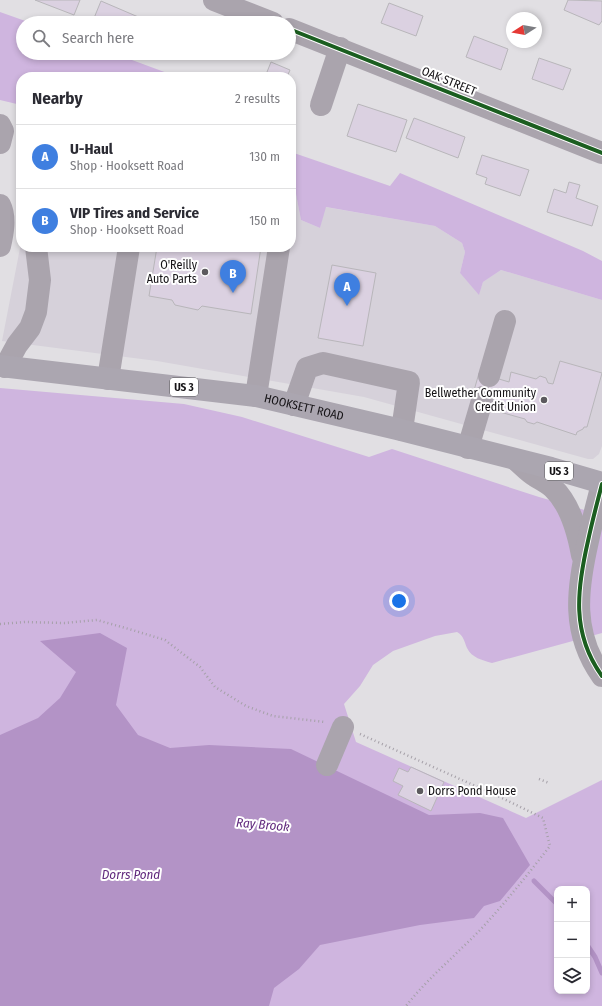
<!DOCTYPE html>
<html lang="en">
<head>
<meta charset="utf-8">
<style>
  body { margin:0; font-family:"Fira Sans Condensed",sans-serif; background:#f7f7f7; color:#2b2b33 }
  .controls { position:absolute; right:12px; bottom:12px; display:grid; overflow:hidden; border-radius:8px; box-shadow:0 2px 6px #0003 }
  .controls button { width:36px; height:36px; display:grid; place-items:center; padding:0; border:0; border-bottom:1px solid #e1e1e2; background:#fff; color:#2b2b33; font:20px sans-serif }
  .compass { position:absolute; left:506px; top:12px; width:36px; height:36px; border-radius:50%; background:#fff; box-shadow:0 2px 6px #0003; rotate:259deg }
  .you { position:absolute; left:399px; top:601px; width:14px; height:14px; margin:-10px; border:3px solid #fff; border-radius:50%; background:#1a73e8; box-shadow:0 0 0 6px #1a73e833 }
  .badge { display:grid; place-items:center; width:26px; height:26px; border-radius:50%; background:#5c5a5e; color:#fff; font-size:13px; font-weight:700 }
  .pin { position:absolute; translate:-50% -33px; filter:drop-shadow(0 1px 2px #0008) }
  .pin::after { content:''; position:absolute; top:21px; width:14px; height:12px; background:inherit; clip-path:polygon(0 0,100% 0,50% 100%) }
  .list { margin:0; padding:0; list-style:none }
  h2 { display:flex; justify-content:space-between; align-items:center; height:52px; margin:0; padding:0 16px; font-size:17px }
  h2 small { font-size:13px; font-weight:400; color:#7c7c81 }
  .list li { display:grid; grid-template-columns:26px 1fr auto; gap:12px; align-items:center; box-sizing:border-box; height:64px; padding:0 16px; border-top:1px solid #e1e1e2 }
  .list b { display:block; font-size:15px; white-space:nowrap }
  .list p { margin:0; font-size:13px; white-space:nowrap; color:#7c7c81 }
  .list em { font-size:13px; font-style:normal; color:#7c7c81 }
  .icon { flex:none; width:22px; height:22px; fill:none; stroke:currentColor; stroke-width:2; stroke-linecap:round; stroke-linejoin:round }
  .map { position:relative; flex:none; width:602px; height:1006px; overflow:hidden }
  .search { position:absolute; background:#fff; box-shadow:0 2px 6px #0003; left:16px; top:16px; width:280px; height:44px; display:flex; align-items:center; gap:10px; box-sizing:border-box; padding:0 14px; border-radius:22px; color:#7c7c81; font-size:15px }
  .panel { position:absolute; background:#fff; box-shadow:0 2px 6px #0003; left:16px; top:72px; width:280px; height:180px; border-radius:16px }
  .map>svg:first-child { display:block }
  .built { fill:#d6d1da }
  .forest { fill:#cfb5df; fill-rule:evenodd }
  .water { fill:#b393c6 }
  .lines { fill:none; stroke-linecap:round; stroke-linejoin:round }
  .stream { stroke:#b393c6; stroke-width:5 }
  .building { fill:#dbd1e1; stroke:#b8b6ba }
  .path { stroke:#a5a0a8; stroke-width:2.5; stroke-dasharray:1 3; stroke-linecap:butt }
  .minor { stroke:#aaa4ad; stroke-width:22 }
  .major { stroke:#aba6b0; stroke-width:22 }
  .cycleway-casing { stroke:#fff; stroke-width:6 }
  .cycleway { stroke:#1b5e20; stroke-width:4 }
  .poi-dot { fill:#5c5a5e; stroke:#fff; stroke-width:1.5 }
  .labels { text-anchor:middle; stroke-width:4; stroke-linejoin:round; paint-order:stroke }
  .shield { fill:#fff; stroke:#5b5a5c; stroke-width:1 }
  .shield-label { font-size:11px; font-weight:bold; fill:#151316 }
  .street-label { font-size:12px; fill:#151316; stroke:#fff }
  .poi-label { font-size:12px; fill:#151316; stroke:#fff; text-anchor:end }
  .water-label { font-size:13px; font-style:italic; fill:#60287d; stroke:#fff }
</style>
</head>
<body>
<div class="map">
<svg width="602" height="1006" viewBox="0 0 602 1006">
  <rect width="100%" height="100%" fill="#e1dfe3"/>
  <!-- built -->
  <path class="built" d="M291,193H296L301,220L320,228L325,207L435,226L462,243L465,252L460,273L479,294L483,282L501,270L602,300V446L599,454L593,459H588L364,397L157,361L2,341L21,243V247H291Z"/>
  <!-- forest -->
  <g class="forest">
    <path d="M0,12L31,23H23V53H113L178,77H21V105L0,100Z"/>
    <path d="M291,152L390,186L400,173L583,251L602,261V300L501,270L483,282L479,295L460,273L465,252L462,243L435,226L326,207L320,228L301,220L296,194L291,193Z"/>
    <path d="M0,388L184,404L242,417L369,457L392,449L539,497L602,515V633L492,663C482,660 472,658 467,648C464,641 464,636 457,632L435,636L393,651L373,665L360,686L344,704L356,742L526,818L602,780V1006H0ZM557,889H587V991H557Z"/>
  </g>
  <!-- water -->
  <path class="water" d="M100,633L127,648L116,705L138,735L170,748L209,745L291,749L429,815L480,813L503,818L530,865L500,901L484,906L474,918L420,925L320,945L299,969L274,988L269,1006H0V735L38,718L60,698L76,672L40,641Z"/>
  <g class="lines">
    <!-- stream -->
    <g class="stream">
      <path d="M534,881L557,904"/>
      <path d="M587,945L595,957L602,973"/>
    </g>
  </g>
  <!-- building -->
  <g class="building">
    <path d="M35,0H80L74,15Z"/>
    <path d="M568,0L602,1V21L599,25L564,10Z"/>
    <path d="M101,1L150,22L149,23H92Z"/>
    <path d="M389,3L423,16L416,36L381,23Z"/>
    <path d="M474,36L508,49L501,70L466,57Z"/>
    <path d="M539,58L571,69L563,90L532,79Z"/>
    <path d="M271,62L290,70L287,77H265Z"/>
    <path d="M358,104L407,120L396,152L347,136Z"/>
    <path d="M414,118L465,137L458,158L406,138Z"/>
    <path d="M482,155L529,170L520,196L485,184L487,178L476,174Z"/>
    <path d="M569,182L580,185L576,198L598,206L592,226L547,212L554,189L566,193Z"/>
    <path d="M157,247H261L251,314L202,306L198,310L175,305L172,300L149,296Z"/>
    <path d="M332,265L376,273L363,346L318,338Z"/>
    <path d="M560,361L602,373L587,427H584L583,429L577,432L576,435L537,422L534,424L527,422L525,419L500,412L503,403L473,394L479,373L509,382L511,372L536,379L540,376L546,378L548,383L553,384Z"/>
    <path d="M411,767L444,782L431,811L398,795L403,786L393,781L399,768L408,772Z"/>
  </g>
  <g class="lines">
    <!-- path -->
    <g class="path">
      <path d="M0,624L25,622L64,623L97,620L129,629L165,640L200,667L215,687L246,706L273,716L325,722"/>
      <path d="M360,734L502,798L543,818L550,846C528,874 506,902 481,929C456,955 428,978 406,1006"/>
      <path d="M539,779L549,783"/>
    </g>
    <!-- minor -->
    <g class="minor">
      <path d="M214,0L273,23"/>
      <path d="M289,29L602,153"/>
      <path d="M321,105L340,48"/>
      <path d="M0,125L3,131L0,143"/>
      <path d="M0,205C6,217 3,233 0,246"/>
      <path d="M5,367L17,345L30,328L36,312L40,280L36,247"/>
      <path d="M489,376L505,321"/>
      <path d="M108,379L129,247"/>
      <path d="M256,396L279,247"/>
      <path d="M294,405L307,368L323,363L409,382L402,430"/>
      <path d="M468,448L483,397"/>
      <path d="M516,460C522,465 528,472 535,476C541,480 548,483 553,488C570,504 578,533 582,555"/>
      <path d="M602,484C597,503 592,522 588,541C577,589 571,633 602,676"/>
      <path d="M327,765L343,727"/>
    </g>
    <!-- major -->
    <path class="major" id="s1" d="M0,366L256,396L397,429L551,468L602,483"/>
    <defs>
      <g id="cycleway">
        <path d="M289,29L602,153"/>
        <path d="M602,484C597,503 592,522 588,541C577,589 571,633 602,676"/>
      </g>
    </defs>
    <!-- cycleway casing -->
    <use href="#cycleway" class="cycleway-casing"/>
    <!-- cycleway -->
    <use href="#cycleway" class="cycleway"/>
  </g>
  <!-- markers -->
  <g class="poi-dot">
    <circle cx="205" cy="272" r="4"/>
    <circle cx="544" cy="400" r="4"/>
    <circle cx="420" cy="791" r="4"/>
  </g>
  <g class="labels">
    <!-- shield labels -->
    <g class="shield">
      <rect x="170" y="378" width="28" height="18" rx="3"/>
      <rect x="545" y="462" width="28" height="18" rx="3"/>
    </g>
    <g class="shield-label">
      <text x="184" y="391">US 3</text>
      <text x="559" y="475">US 3</text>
    </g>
    <!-- street labels -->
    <g class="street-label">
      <text transform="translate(449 81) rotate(22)" y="4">OAK STREET</text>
      <text dy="4" stroke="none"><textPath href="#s1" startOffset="307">HOOKSETT ROAD</textPath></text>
    </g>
    <!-- poi labels -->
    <g class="poi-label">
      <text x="197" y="269">O'Reilly<tspan x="197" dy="14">Auto Parts</tspan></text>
      <text x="536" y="397">Bellwether Community<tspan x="536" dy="14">Credit Union</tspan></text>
      <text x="428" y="795" text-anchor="start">Dorrs Pond House</text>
    </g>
    <!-- water labels -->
    <g class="water-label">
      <text transform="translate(263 824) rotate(5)" y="5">Ray Brook</text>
      <text x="131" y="879">Dorrs Pond</text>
    </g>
  </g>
</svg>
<div class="controls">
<button>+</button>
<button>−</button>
<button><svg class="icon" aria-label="layers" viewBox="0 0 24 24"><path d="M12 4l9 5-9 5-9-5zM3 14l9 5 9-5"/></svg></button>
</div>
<svg class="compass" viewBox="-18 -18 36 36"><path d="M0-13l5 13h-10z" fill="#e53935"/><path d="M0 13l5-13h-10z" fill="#7c7c81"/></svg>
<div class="you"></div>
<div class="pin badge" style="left:347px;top:306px;background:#3f7fe0">A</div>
<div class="pin badge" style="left:233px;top:293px;background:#3f7fe0">B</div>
<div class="search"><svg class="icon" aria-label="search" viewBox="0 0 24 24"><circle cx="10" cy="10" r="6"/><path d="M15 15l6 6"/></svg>Search here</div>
<section class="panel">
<h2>Nearby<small>2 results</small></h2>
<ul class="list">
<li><span class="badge" style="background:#3f7fe0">A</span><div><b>U-Haul</b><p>Shop · Hooksett Road</p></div><em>130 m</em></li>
<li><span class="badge" style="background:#3f7fe0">B</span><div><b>VIP Tires and Service</b><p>Shop · Hooksett Road</p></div><em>150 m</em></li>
</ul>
</section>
</div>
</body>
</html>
